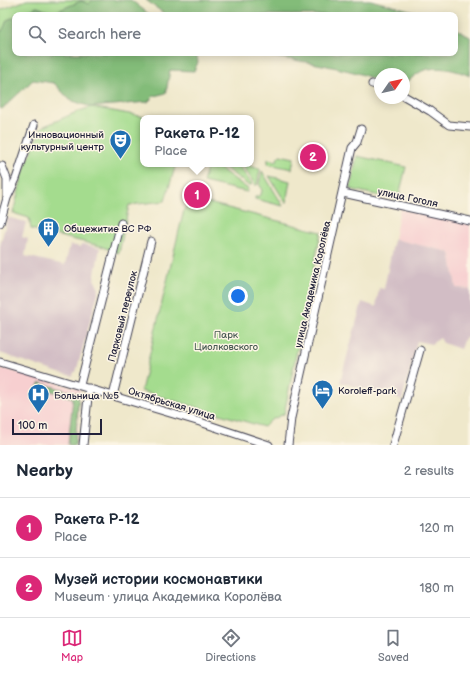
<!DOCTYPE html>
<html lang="en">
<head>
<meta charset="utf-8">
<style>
  body { margin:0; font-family:"Balsamiq Sans",sans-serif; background:#f6f6f7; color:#1f2937 }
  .compass { position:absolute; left:374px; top:68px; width:36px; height:36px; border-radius:50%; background:#fff; box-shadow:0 2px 10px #0003; rotate:56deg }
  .scale { position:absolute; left:12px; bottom:10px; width:90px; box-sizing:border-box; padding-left:4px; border:2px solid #22223b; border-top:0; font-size:11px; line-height:14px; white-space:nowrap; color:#22223b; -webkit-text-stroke:3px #fcf5e5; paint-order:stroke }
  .you { position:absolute; left:238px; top:296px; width:14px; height:14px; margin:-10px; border:3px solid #fff; border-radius:50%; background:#1a73e8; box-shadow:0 0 0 6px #1a73e833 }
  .badge { display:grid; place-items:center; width:26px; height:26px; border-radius:50%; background:#db2777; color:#fff; font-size:13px; font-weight:700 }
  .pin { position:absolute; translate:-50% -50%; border:2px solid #fff; box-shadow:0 1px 4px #0006 }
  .popup { position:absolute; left:140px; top:115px; width:114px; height:52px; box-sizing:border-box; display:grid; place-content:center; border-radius:8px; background:#fff; filter:drop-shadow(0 1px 3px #0005); font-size:13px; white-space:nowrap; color:#747a83 }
  .popup b { font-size:15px; color:#1f2937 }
  .popup::after { content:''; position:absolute; left:50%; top:100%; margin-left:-8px; border:8px solid transparent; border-top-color:#fff }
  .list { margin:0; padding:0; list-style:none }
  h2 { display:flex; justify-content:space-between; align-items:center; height:52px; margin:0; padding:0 16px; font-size:17px }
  h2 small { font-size:13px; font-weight:400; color:#747a83 }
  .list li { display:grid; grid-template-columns:26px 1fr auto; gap:12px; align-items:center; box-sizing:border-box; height:60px; padding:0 16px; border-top:1px solid #e0e1e3 }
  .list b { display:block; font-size:15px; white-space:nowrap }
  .list p { margin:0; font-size:13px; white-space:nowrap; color:#747a83 }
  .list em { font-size:13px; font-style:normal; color:#747a83 }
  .icon { flex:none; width:22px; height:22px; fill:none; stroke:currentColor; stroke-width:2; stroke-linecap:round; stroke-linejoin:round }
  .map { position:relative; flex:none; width:470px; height:445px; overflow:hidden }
  .search { position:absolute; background:#fff; box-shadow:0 2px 10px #0003; left:12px; right:12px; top:12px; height:44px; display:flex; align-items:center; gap:10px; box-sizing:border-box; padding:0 14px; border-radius:8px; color:#747a83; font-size:15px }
  .sheet { height:172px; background:#fff }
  nav { display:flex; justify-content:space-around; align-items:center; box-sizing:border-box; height:56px; border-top:1px solid #e0e1e3; background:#fff; font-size:11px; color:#747a83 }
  nav a { display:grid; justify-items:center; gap:2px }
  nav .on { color:#db2777 }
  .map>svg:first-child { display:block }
  .built { fill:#f7cfd0 }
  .industrial { fill:#d2bdc5 }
  .green { fill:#a4dc8e; stroke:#637f64 }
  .forest { fill:#83bc79; stroke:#526f5a }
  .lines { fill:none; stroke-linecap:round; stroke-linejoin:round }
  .street-casing { stroke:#414051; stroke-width:9 }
  .street { stroke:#fff; stroke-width:7 }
  .labels { text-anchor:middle; stroke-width:3; stroke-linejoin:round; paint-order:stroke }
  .poi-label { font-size:10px; fill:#22223b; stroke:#fcf5e5; text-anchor:start }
  .street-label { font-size:10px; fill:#22223b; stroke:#fcf5e5 }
  .park-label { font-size:10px; fill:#495a54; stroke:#fcf5e5 }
</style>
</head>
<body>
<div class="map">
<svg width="470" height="445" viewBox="0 0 470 445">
  <rect width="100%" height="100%" fill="#fcf5e5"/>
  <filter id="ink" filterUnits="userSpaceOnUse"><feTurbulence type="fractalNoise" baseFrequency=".025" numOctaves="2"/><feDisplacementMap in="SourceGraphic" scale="8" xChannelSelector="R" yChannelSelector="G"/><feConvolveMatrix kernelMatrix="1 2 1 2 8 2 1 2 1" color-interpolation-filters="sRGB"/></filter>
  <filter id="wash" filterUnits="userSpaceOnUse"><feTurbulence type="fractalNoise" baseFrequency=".012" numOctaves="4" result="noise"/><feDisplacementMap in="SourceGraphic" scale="16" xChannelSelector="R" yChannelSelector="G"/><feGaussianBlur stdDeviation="0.9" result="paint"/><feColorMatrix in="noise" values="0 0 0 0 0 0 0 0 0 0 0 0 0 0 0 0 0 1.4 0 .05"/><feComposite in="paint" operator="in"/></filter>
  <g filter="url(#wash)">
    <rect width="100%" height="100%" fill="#efe8cb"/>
    <!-- built -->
    <g class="built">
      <path d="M400,209L470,224V289L456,288L451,256L449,252L394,239Z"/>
      <path d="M1,368L80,389L77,445H0V376Z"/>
    </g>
    <!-- industrial -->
    <g class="industrial">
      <path d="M10,218L26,222L22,237L28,239L25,256L65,265L70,245L81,247L82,244L100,248L94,279L99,289L76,372H74L73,376L59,373L0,353V246L7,219Z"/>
      <path d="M394,239L449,252L451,256L456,288L470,289V334L463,341L460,349L443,343L440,338L431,344L417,341L402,400L340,382L362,302L376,307L379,288L384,289Z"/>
    </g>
    <!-- green -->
    <g class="green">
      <path d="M27,0H93L89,4L81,1L53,13L37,7L19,15H15V17L7,20L3,31L0,32V10Z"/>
      <path d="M91,107L151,118H143V164H176L165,201L129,205L119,253L100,246L31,229L29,218L13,213L24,170L42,127C58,121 74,112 91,107Z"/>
      <path d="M280,155L294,158L292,169L268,164V159L277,161L278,157Z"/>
      <path d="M357,156L406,167L398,200L350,189Z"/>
      <path d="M220,164L238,165L252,184L249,186Z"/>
      <path d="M242,164L260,169L257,185H255Z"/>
      <path d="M215,165L248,189L247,192L203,182L207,167L214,169Z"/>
      <path d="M262,171L283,206L255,199V197L259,196L262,192L261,187L259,184Z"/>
      <path d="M269,176L290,181L286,203Z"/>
      <path d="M190,200H197L321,232L284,414L271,420L264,427L141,391L177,239L184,210Z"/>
    </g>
    <!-- forest -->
    <g class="forest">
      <path d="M93,0H131L150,15H19L37,7L53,13L81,1L89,4Z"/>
      <path d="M146,0H370L429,15H166Z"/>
      <path d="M15,17V53H196L198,62L194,71L170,70L166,93L154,96L148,102L91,107L70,100L54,83L33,80L2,109L0,108V32L3,30L7,20Z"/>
      <path d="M455,28L470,37V76C457,70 436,65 422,71C416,74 410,80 404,84V74H380V83C366,74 353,72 337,68C306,61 274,57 243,53H455Z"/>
      <path d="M40,383L79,394L75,445H68L73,398L45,389L40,395L34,392Z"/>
    </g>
  </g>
  <g filter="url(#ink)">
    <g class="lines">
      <defs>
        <g id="street">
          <path d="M372,84L380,86"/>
          <path d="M404,96L430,111L449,125L470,127"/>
          <path d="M0,166H2L7,179V196"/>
          <path d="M343,193L470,221"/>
          <path d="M0,223L7,198L16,179L34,125"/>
          <path d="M0,362L200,422L269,445"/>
          <path d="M80,385L121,223"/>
          <path d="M113,396L151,241"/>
          <path d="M83,445L89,388"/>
          <path d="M288,445L291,418L352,148L357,142L361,129"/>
          <path d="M393,445L420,350"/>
        </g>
      </defs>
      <!-- street casing -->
      <use href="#street" class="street-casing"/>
      <!-- street -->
      <use href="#street" class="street"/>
    </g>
  </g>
  <!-- icons -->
  <defs>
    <symbol id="theatre-pin" viewBox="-11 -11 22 30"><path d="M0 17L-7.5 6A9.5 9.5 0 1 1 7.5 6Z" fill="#1f6fb2" stroke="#fcf5e5"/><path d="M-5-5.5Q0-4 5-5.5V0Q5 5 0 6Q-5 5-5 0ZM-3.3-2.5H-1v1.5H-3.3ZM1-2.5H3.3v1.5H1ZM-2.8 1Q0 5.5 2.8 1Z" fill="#fff"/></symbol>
    <symbol id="building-pin" viewBox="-11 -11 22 30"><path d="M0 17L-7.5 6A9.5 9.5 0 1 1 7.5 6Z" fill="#1f6fb2" stroke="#fcf5e5"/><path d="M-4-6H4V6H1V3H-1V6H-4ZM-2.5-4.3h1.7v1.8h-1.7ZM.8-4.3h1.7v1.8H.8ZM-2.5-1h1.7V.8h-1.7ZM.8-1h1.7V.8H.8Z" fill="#fff"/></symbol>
    <symbol id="hotel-pin" viewBox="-11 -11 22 30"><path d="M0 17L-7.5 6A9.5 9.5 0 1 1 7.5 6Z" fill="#1f6fb2" stroke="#fcf5e5"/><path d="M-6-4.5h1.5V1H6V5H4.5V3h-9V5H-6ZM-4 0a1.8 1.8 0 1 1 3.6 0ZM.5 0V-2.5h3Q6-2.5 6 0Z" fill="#fff"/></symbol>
    <symbol id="hospital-pin" viewBox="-11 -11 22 30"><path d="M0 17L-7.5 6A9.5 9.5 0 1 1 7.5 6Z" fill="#1f6fb2" stroke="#fcf5e5"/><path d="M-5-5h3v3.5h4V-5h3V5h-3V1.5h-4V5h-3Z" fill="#fff"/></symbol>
  </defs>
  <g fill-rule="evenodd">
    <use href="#theatre-pin" x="108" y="128" width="25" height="34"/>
    <use href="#building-pin" x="36" y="216" width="25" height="34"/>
    <use href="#hotel-pin" x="310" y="378" width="25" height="34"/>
    <use href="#hospital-pin" x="26" y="382" width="25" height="34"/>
  </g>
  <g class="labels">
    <!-- poi labels -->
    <g class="poi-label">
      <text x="104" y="138" text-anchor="end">Инновационный<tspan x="104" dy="12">культурный центр</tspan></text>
      <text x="64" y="232">Общежитие ВС РФ</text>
      <text x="338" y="394">Koroleff-park</text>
      <text x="54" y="399">Больница №5</text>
    </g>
    <!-- street labels -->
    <g class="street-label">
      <text transform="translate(408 197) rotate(12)" y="4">улица Гоголя</text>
      <text transform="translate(312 284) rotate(-77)" y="4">улица Академика Королёва</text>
      <text transform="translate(122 316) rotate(-76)" y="4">Парковый переулок</text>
      <text transform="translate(172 403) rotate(17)" y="4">Октябрьская улица</text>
    </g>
    <!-- park labels -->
    <g class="park-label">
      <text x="226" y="338">Парк<tspan x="226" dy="12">Циолковского</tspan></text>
    </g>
  </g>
</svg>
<svg class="compass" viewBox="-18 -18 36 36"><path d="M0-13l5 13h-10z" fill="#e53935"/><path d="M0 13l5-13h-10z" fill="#747a83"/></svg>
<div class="scale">100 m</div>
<div class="you"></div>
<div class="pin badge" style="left:197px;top:195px">1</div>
<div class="popup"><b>Ракета Р-12</b>Place</div>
<div class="pin badge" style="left:313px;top:157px">2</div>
<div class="search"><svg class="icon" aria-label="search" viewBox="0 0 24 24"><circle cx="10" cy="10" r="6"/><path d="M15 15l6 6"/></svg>Search here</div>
</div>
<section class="sheet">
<h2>Nearby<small>2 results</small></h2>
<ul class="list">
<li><span class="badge">1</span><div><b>Ракета Р-12</b><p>Place</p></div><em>120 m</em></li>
<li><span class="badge">2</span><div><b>Музей истории космонавтики</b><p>Museum · улица Академика Королёва</p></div><em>180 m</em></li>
</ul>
</section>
<nav>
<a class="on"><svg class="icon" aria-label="map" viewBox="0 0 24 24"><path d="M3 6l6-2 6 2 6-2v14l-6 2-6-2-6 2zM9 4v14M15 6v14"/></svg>Map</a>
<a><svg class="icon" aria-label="directions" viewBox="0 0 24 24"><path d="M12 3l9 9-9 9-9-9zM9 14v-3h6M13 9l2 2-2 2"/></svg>Directions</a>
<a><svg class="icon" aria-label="saved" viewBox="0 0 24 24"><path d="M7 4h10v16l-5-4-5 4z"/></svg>Saved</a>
</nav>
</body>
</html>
